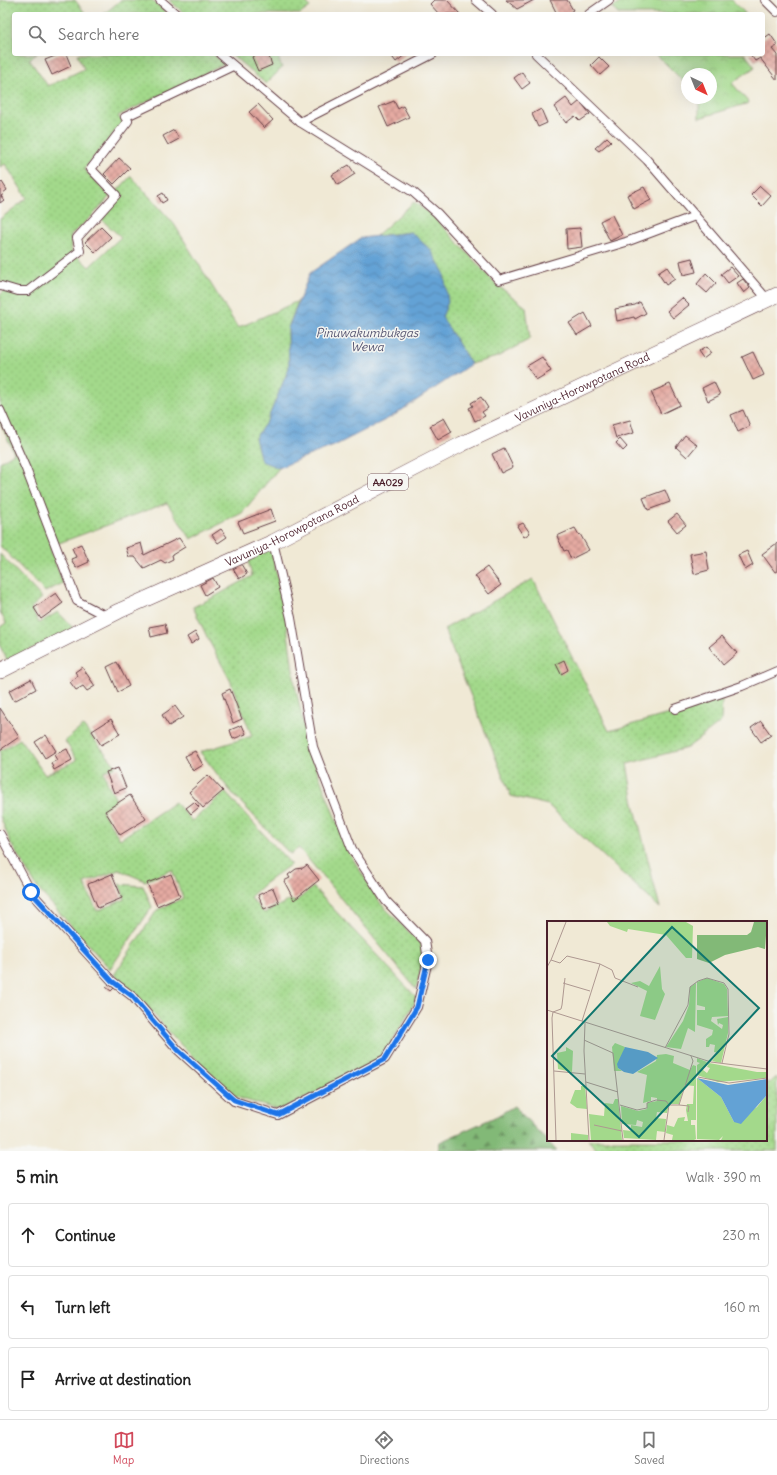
<!DOCTYPE html>
<html lang="en">
<head>
<meta charset="utf-8">
<style>
  body { margin:0; font-family:Delius,sans-serif; background:#f6f6f6; color:#222 }
  .compass { position:absolute; left:681px; top:68px; width:36px; height:36px; border-radius:50%; background:#fff; box-shadow:0 4px 16px #0002; rotate:137deg }
  .stop { position:absolute; width:12px; height:12px; margin:-9px; border:3px solid #1a73e8; border-radius:50%; background:#fff }
  .stop.end { background:#1a73e8; border-color:#fff; box-shadow:0 1px 4px #0008 }
  .list { margin:0; padding:0; list-style:none }
  h2 { display:flex; justify-content:space-between; align-items:center; height:52px; margin:0; padding:0 16px; font-size:17px }
  h2 small { font-size:13px; font-weight:400; color:#767676 }
  .list li { display:grid; grid-template-columns:26px 1fr auto; gap:12px; align-items:center; box-sizing:border-box; height:64px; margin:0 8px 8px; padding:0 8px; border:1px solid #e0e0e0; border-radius:4px }
  .list b { display:block; font-size:15px; white-space:nowrap }
  .list em { font-size:13px; font-style:normal; color:#767676 }
  .icon { flex:none; width:22px; height:22px; fill:none; stroke:currentColor; stroke-width:2; stroke-linecap:round; stroke-linejoin:round }
  .map { position:relative; flex:none; width:777px; height:1151px; overflow:hidden }
  .search { position:absolute; background:#fff; box-shadow:0 4px 16px #0002; left:12px; right:12px; top:12px; height:44px; display:flex; align-items:center; gap:10px; box-sizing:border-box; padding:0 14px; border-radius:4px; color:#767676; font-size:15px }
  .sheet { height:268px; background:#fff }
  nav { display:flex; justify-content:space-around; align-items:center; box-sizing:border-box; height:56px; border-top:1px solid #e0e0e0; background:#fff; font-size:11px; color:#767676 }
  nav a { display:grid; justify-items:center; gap:2px }
  nav .on { color:#d1495b }
  .map>svg:first-child { display:block }
  .grass { fill:url(#grass-dots); stroke:#767c5b }
  .forest { fill:url(#forest-firs); stroke:#666c51 }
  .park { fill:url(#park-crowns); stroke:#767c5b }
  .water { fill:url(#water-waves); stroke:#566080 }
  .building { fill:url(#building-cross-hatch) }
  .lines { fill:none; stroke-linecap:round; stroke-linejoin:round }
  .street-casing { stroke:#633d44; stroke-width:10 }
  .highway-casing { stroke:#633d44; stroke-width:16 }
  .street { stroke:#fff; stroke-width:8 }
  .highway { stroke:#fff; stroke-width:15 }
  .route { stroke:#1a73e8; stroke-width:5 }
  .labels { text-anchor:middle; stroke-width:3; stroke-linejoin:round; paint-order:stroke }
  .shield { fill:#f6f6f2; stroke:#7e6067; stroke-width:1 }
  .shield-label { font-size:10px; font-weight:bold; fill:#4a1f2b }
  .street-label { font-size:11px; fill:#4a1f2b; stroke:#f6f6f2 }
  .water-label { font-size:12px; font-style:italic; fill:#54536f; stroke:#f6f6f2 }
  .inset-road { fill:none; stroke:#ae9891; stroke-width:1 }
  .view { fill:#0f766e; fill-opacity:0.15; stroke:#0f766e; stroke-width:2 }
  .inset-edge { fill:none; stroke:#4a1f2b; stroke-width:2 }
</style>
</head>
<body>
<div class="map">
<svg width="777" height="1151" viewBox="0 0 777 1151">
  <defs>
    <pattern id="grass-dots" width="8" height="8" patternUnits="userSpaceOnUse"><rect width="8" height="8" fill="#a3d98b"/><path d="M2 2h.1M6 6h.1" fill="none" stroke="#8eba78" stroke-width="1.8" stroke-linecap="round"/></pattern>
    <pattern id="forest-firs" width="22" height="20" patternUnits="userSpaceOnUse"><rect width="22" height="20" fill="#82b977"/><path d="M5 1l3.5 6h-7zM16 11l3.5 6h-7z" fill="#6c9662"/></pattern>
    <pattern id="park-crowns" width="20" height="18" patternUnits="userSpaceOnUse"><rect width="20" height="18" fill="#a3d98b"/><path d="M2 6a3 3 0 1 1 6 0M12 15a3 3 0 1 1 6 0" fill="none" stroke="#8eba78"/></pattern>
    <pattern id="water-waves" width="16" height="10" patternUnits="userSpaceOnUse"><rect width="16" height="10" fill="#63a2d5"/><path d="M0 5q4-4 8 0t8 0" fill="none" stroke="#5483ad"/></pattern>
    <pattern id="building-cross-hatch" width="8" height="8" patternUnits="userSpaceOnUse"><rect width="8" height="8" fill="#e5aaa2"/><path d="M0 0l8 8M0 8l8-8" fill="none" stroke="#bc8a84"/></pattern>
  </defs>
  <rect width="100%" height="100%" fill="#f6f6f2"/>
  <filter id="ink" filterUnits="userSpaceOnUse"><feTurbulence type="fractalNoise" baseFrequency=".025" numOctaves="2"/><feDisplacementMap in="SourceGraphic" scale="8" xChannelSelector="R" yChannelSelector="G"/><feConvolveMatrix kernelMatrix="1 2 1 2 8 2 1 2 1" color-interpolation-filters="sRGB"/></filter>
  <filter id="wash" filterUnits="userSpaceOnUse"><feTurbulence type="fractalNoise" baseFrequency=".012" numOctaves="4" result="noise"/><feDisplacementMap in="SourceGraphic" scale="16" xChannelSelector="R" yChannelSelector="G"/><feGaussianBlur stdDeviation="0.9" result="paint"/><feColorMatrix in="noise" values="0 0 0 0 0 0 0 0 0 0 0 0 0 0 0 0 0 1.4 0 .05"/><feComposite in="paint" operator="in"/></filter>
  <g filter="url(#wash)">
    <rect width="100%" height="100%" fill="#f0e9d5"/>
    <!-- grass -->
    <g class="grass">
      <path d="M0,0H75L86,14H14V54H37L29,59L48,86L84,69L77,54H213L224,64L118,116L123,122L84,169L110,196L93,215L71,235V250L89,267L121,237L102,220L120,194L117,191L131,176L174,224L238,328L298,301L288,328L289,368L267,421L255,438L261,460L279,468L242,513L191,539L167,503L59,543L50,548L63,583L45,592L0,546V462L14,453L0,422V295L6,289L0,279V219L27,198L5,164L0,167Z"/>
      <path d="M121,0H152L168,14H104Z"/>
      <path d="M169,0H305L310,7L300,14H185Z"/>
      <path d="M231,54H277L282,68L266,84Z"/>
      <path d="M414,202L433,216L496,284L526,307L530,339L497,357L471,364L441,317L411,232L376,236Z"/>
      <path d="M271,547L286,618L295,685L309,749L348,851L381,904L422,945V965L416,989L299,848L290,854L232,793L200,752L252,736L230,680L208,639L193,607L214,597L252,576L247,556Z"/>
      <path d="M0,554L42,598L31,608L39,623L58,612L74,629L7,660L0,646V627L6,623L0,612Z"/>
      <path d="M533,579L609,731L722,699L721,722L687,748L627,764L634,804L660,908L548,805L511,796L444,629Z"/>
      <path d="M83,726L116,766L104,771L107,782L116,800L102,811L120,839L175,802L192,821L225,792L291,864L264,884L250,897L264,913L290,900L295,902L313,887L417,998L383,1058L317,1093L278,1110L236,1097L181,1045L136,994L114,975L157,910L183,898L172,870L145,881L119,870L84,883L97,911L125,899L119,884L143,886L152,907L110,969L38,889L11,844L0,816V751L20,739L45,775L77,760L65,741Z"/>
      <path d="M777,1077V1151H598L588,1140H766V1082L769,1083Z"/>
    </g>
    <!-- forest -->
    <path class="forest" d="M514,1106L557,1151H438L440,1142L497,1116Z"/>
    <!-- park -->
    <g class="park">
      <path d="M625,0H732L746,14H618L612,8Z"/>
      <path d="M656,54H745L755,67L732,83L749,103L699,118V98H711V74H687V85Z"/>
    </g>
    <!-- water -->
    <path class="water" d="M411,232L431,250L444,273L448,302L442,317L471,364L393,416L334,446L297,460L279,468L261,461L255,438L267,421L289,368L288,328L310,273L361,238Z"/>
    <g id="blocks">
      <!-- building -->
      <g class="building">
        <path d="M434,0H447L460,14H439L430,4Z"/>
        <path d="M506,0H534L517,9Z"/>
        <path d="M550,0H567L573,10L567,14H557Z"/>
        <path d="M770,34L777,44V46L772,49L777,55V80L760,58L755,61L750,54H763V39Z"/>
        <path d="M60,54H66L71,66L52,75L45,60Z"/>
        <path d="M259,54H268L272,65L258,71L252,57Z"/>
        <path d="M390,54H406L396,62Z"/>
        <path d="M599,57L609,67L600,75L591,65Z"/>
        <path d="M522,72L530,83L522,89L514,78Z"/>
        <path d="M566,98L573,107L580,101L590,114L580,121L575,116L566,123L554,107Z"/>
        <path d="M394,101L398,109L403,106L409,117L388,127L379,107Z"/>
        <path d="M258,104L273,120L264,128L249,112Z"/>
        <path d="M541,109L547,123L538,127L532,114Z"/>
        <path d="M174,130L179,139L168,145L163,136Z"/>
        <path d="M607,137L611,141L599,151L595,148Z"/>
        <path d="M119,158L130,168L114,184L104,174Z"/>
        <path d="M349,165L355,174L338,185L332,175Z"/>
        <path d="M2,182L7,190L3,193L4,194L1,196L4,200L0,203V184Z"/>
        <path d="M760,186L771,196L762,206L751,195Z"/>
        <path d="M644,187L651,200L634,209L627,195Z"/>
        <path d="M163,193L167,200L162,203L158,196Z"/>
        <path d="M612,215L622,235L610,241L600,221Z"/>
        <path d="M101,227L111,237L95,252L85,242Z"/>
        <path d="M580,228L582,247L567,249L566,229Z"/>
        <path d="M692,258L696,272L683,275L680,261Z"/>
        <path d="M667,267L675,279L666,285L658,273Z"/>
        <path d="M730,267L738,276L728,283L721,274Z"/>
        <path d="M706,273L716,283L707,293L697,284Z"/>
        <path d="M743,279L750,288L744,293L737,283Z"/>
        <path d="M682,298L689,305L673,318L667,311Z"/>
        <path d="M640,302L646,313L635,319L634,317L617,321L615,309L635,305Z"/>
        <path d="M585,313L592,326L577,335L569,323Z"/>
        <path d="M706,347L711,353L703,359L698,352Z"/>
        <path d="M753,352L764,375L753,380L742,357Z"/>
        <path d="M542,357L551,371L536,380L527,366Z"/>
        <path d="M714,382L720,395L708,401L702,388Z"/>
        <path d="M670,384L680,405L661,414L651,392Z"/>
        <path d="M481,397L488,408L482,412L485,416L475,421L469,408L473,406L471,403Z"/>
        <path d="M743,410L750,426L738,432L731,415Z"/>
        <path d="M444,418L452,432L438,440L430,426Z"/>
        <path d="M630,420L634,433L616,438L612,425Z"/>
        <path d="M685,435L697,445L687,457L676,447Z"/>
        <path d="M620,439L627,447L623,451L616,443Z"/>
        <path d="M504,448L513,467L501,473L492,454Z"/>
        <path d="M665,490L670,502L648,510L643,498Z"/>
        <path d="M271,509L275,521L243,533L238,522Z"/>
        <path d="M677,514L686,525L677,532L668,521Z"/>
        <path d="M523,523L530,533L524,537L517,526Z"/>
        <path d="M575,528L579,535L580,534L589,550L571,559L567,550L564,551L557,536Z"/>
        <path d="M221,529L227,537L218,543L212,535Z"/>
        <path d="M179,538L185,547L172,555L173,559L165,563L161,560L144,568L135,557H129L126,548L141,543L144,555Z"/>
        <path d="M777,543V571L775,572L762,554Z"/>
        <path d="M81,544L89,562L76,568L71,559L76,557L72,548Z"/>
        <path d="M706,551L709,570L694,574L690,554Z"/>
        <path d="M747,551L753,565L745,570L738,555Z"/>
        <path d="M241,564L247,574L239,579L233,569Z"/>
        <path d="M487,567L501,585L489,594L475,576Z"/>
        <path d="M213,578L218,587L205,595L200,585Z"/>
        <path d="M56,593L63,603L41,619L34,608Z"/>
        <path d="M165,624L167,633L151,637L149,627Z"/>
        <path d="M195,632L199,639L191,644L187,637Z"/>
        <path d="M722,636L737,653L723,665L709,647Z"/>
        <path d="M564,660L568,670L561,674L556,664Z"/>
        <path d="M117,662L129,686L118,692L107,667Z"/>
        <path d="M82,667L95,686L87,691L83,686L76,690L70,682L78,676L75,672Z"/>
        <path d="M31,679L36,689L14,701L9,691Z"/>
        <path d="M230,689L242,719L233,723L222,693Z"/>
        <path d="M175,706L183,717L169,726L162,715Z"/>
        <path d="M0,708L19,737L0,750Z"/>
        <path d="M111,719L120,734L101,745L92,731Z"/>
        <path d="M761,721L771,735L761,742L751,728Z"/>
        <path d="M242,725L246,734L233,739L230,730Z"/>
        <path d="M46,735L56,751L45,758L35,742Z"/>
        <path d="M67,749L72,760L54,770L51,763L57,760L54,755Z"/>
        <path d="M195,751L203,765L193,771L185,756Z"/>
        <path d="M118,768L126,788L114,793L106,772Z"/>
        <path d="M208,775L223,791L203,808L189,792Z"/>
        <path d="M130,795L146,819L120,835L105,811Z"/>
        <path d="M194,802L199,807L191,814L186,808Z"/>
        <path d="M307,865L319,880L294,900L284,881L290,878L288,875L296,869L303,868Z"/>
        <path d="M112,874L122,898L98,908L88,884Z"/>
        <path d="M171,874L180,896L157,906L147,883Z"/>
        <path d="M273,888L279,903L264,909L258,895Z"/>
        <path d="M109,984L114,988L111,991L106,987Z"/>
      </g>
    </g>
  </g>
  <g filter="url(#ink)">
    <use href="#blocks" fill-opacity="0" stroke="#633d44" stroke-width="1"/>
    <g class="lines">
      <defs>
        <g id="street">
          <path d="M160,0L176,14"/>
          <path d="M476,0L492,14"/>
          <path d="M765,0L777,12"/>
          <path d="M589,14L609,0"/>
          <path d="M220,54L300,122L413,192L437,213L499,280L626,242L695,216"/>
          <path d="M536,54L647,160L767,299"/>
          <path d="M300,122L433,54"/>
          <path d="M1,286L18,291H28L80,251L77,238L116,195L91,169L128,121L125,117L233,66"/>
          <path d="M0,410L26,469L77,601L108,617"/>
          <path d="M675,709L742,686L777,671"/>
          <path d="M0,834L31,892L112,981L132,996L178,1050L234,1101L278,1115L385,1059L417,1007L428,960L425,941L386,901L352,849L313,747L291,618L273,542"/>
        </g>
        <g id="highway">
          <path id="s1" d="M0,671L119,611L273,542L462,444L777,295"/>
        </g>
      </defs>
      <!-- street casing -->
      <use href="#street" class="street-casing"/>
      <!-- highway casing -->
      <use href="#highway" class="highway-casing"/>
      <!-- street -->
      <use href="#street" class="street"/>
      <!-- highway -->
      <use href="#highway" class="highway"/>
    </g>
  </g>
  <g class="lines" filter="url(#ink)">
    <!-- route -->
    <path class="route" d="M31,892L112,981L132,996L178,1050L234,1100L278,1115L385,1059L417,1007L428,960"/>
  </g>
  <g class="labels">
    <!-- shield labels -->
    <rect class="shield" x="368" y="474" width="40" height="16" rx="3"/>
    <g class="shield-label">
      <text x="388" y="486">AA029</text>
    </g>
    <!-- street labels -->
    <g class="street-label">
      <text dy="4" stroke="none"><textPath href="#s1" startOffset="648">Vavuniya-Horowpotana Road</textPath></text>
      <text dy="4" stroke="none"><textPath href="#s1" startOffset="324">Vavuniya-Horowpotana Road</textPath></text>
    </g>
    <!-- water labels -->
    <g class="water-label">
      <text x="367" y="337">Pinuwakumbukgas<tspan x="367" dy="14">Wewa</tspan></text>
    </g>
  </g>
  <!-- overview -->
  <g transform="translate(547 921)">
    <rect width="220" height="220" fill="#f0e9d5"/>
    <path d="M60,1H139L146,5L145,37H139L119,14L81,8L80,11L63,5ZM113,45L115,68L118,73L108,99L93,95L100,70L84,62L93,60L102,65ZM160,57L177,63L180,68L181,95L165,96L164,100L175,108L176,104L172,102L171,104L170,98L181,96V112L174,142L165,140L171,132L167,131L168,124L163,123L162,126H159V118L165,114L166,109L150,104V89H158V86L150,84V61ZM149,62L148,111L141,107L134,128L119,126L136,100L142,84L143,66ZM68,122L78,126L71,147L75,150H67L65,126ZM119,133L127,135L126,142L143,149L146,144L149,145V199H144V204H148L149,218L147,219H118H125L126,214L119,212L120,204L127,206L131,197L138,196L137,200H141L139,189L140,183H146L147,165L138,164L132,183H122L120,192L110,191L109,197L119,198L118,211L110,210L109,219L77,217L76,209L84,210V204L95,206L96,201L90,199L89,204L75,203L74,185L91,190L100,188V182L110,180V177L104,176V180L96,182L100,154L90,151L109,140L110,134ZM150,137L160,141L156,149L160,152L163,147L160,146L162,142L210,151H220V157L171,161L150,154V144L153,142L150,141ZM150,157L174,176L187,201L210,186L220,174V219H174L176,215L172,219L150,218ZM34,165H38L40,188L30,187L23,182L28,169H34ZM68,178H71L75,219H44L42,193L57,195L58,182L66,183ZM24,212L41,214V219H24Z" fill="#a3d98b"/>
    <path d="M207,1H220L218,28L211,26L178,34L162,42L150,38V14H200L204,11Z" fill="#82b977"/>
    <path d="M19,126L26,130L25,151L11,148L10,132L19,130Z" fill="#a3d98b"/>
    <path d="M78,126L101,131L111,137L86,153L77,151L71,147L70,143ZM150,157L181,164L220,158V174L194,203L187,201L174,176Z" fill="#63a2d5"/>
    <path class="inset-road" d="M4,39L19,1M53,43L65,49L68,57L91,66M0,46L4,39L13,42L20,35L53,43L35,100M16,62L43,70M0,89L164,141L220,148M38,102L37,130L42,219M37,119L66,132L76,219M118,127L141,84L143,66L151,60L160,57L177,62L181,68L182,113L175,142M7,150L38,153M151,156L182,162L220,157M39,161L71,171M73,184L90,189L100,187V182L109,179L119,180L122,184M132,184L142,185L141,191M47,204L75,210M9,219L5,97L6,91L14,88L15,84L18,57M117,219L122,184H132L146,140L144,135"/>
    <path class="view" d="M125,6L212,87L92,216L5,135Z"/>
    <rect width="220" height="220" class="inset-edge"/>
  </g>
</svg>
<svg class="compass" viewBox="-18 -18 36 36"><path d="M0-13l5 13h-10z" fill="#e53935"/><path d="M0 13l5-13h-10z" fill="#767676"/></svg>
<div class="stop" style="left:31px;top:892px"></div>
<div class="stop end" style="left:428px;top:960px"></div>
<div class="search"><svg class="icon" aria-label="search" viewBox="0 0 24 24"><circle cx="10" cy="10" r="6"/><path d="M15 15l6 6"/></svg>Search here</div>
</div>
<section class="sheet">
<h2>5 min<small>Walk · 390 m</small></h2>
<ul class="list">
<li><svg class="icon" aria-label="ahead" viewBox="0 0 24 24"><path d="M12 20V5M6 11l6-6 6 6"/></svg><div><b>Continue</b></div><em>230 m</em></li>
<li><svg class="icon" aria-label="left" viewBox="0 0 24 24"><path d="M17 20v-9H6M10 6l-5 5 5 5"/></svg><div><b>Turn left</b></div><em>160 m</em></li>
<li><svg class="icon" aria-label="arrive" viewBox="0 0 24 24"><path d="M6 21V4h12l-3 4 3 4H6"/></svg><div><b>Arrive at destination</b></div></li>
</ul>
</section>
<nav>
<a class="on"><svg class="icon" aria-label="map" viewBox="0 0 24 24"><path d="M3 6l6-2 6 2 6-2v14l-6 2-6-2-6 2zM9 4v14M15 6v14"/></svg>Map</a>
<a><svg class="icon" aria-label="directions" viewBox="0 0 24 24"><path d="M12 3l9 9-9 9-9-9zM9 14v-3h6M13 9l2 2-2 2"/></svg>Directions</a>
<a><svg class="icon" aria-label="saved" viewBox="0 0 24 24"><path d="M7 4h10v16l-5-4-5 4z"/></svg>Saved</a>
</nav>
</body>
</html>
